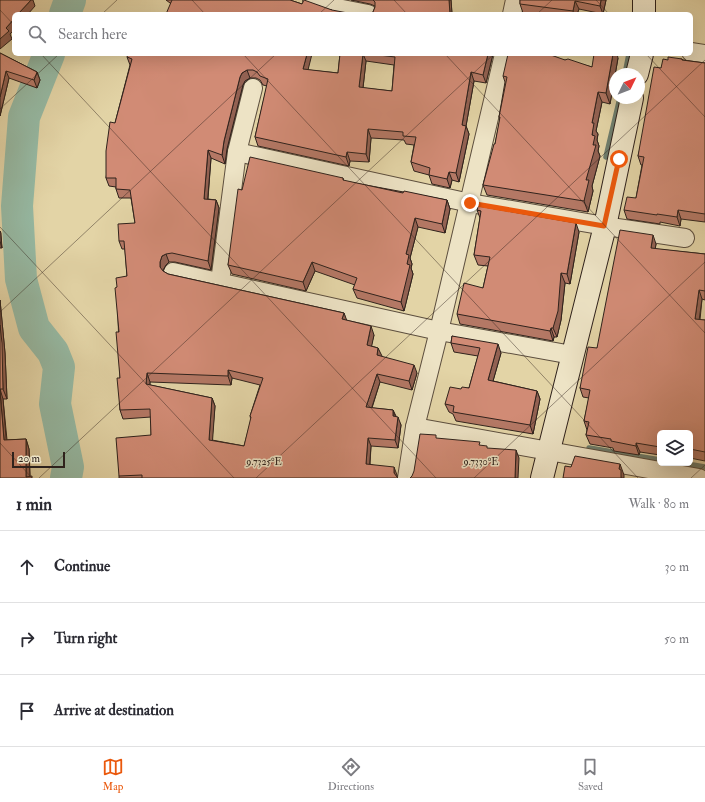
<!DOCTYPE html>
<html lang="en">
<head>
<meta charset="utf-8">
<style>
  body { margin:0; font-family:"IM FELL Double Pica",serif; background:#f7f7f7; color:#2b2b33 }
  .controls { position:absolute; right:12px; bottom:12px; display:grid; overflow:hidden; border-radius:6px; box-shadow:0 4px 16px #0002 }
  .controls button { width:36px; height:36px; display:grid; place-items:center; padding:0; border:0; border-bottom:1px solid #e1e1e2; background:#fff; color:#2b2b33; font:20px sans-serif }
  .compass { position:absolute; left:609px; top:68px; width:36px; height:36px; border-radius:50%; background:#fff; box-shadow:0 4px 16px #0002; rotate:47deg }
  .scale { position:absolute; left:12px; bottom:10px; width:53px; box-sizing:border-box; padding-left:4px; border:2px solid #2f221c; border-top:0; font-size:11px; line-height:14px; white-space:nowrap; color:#2f221c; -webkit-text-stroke:3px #ede3c5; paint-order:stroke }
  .stop { position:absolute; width:12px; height:12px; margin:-9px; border:3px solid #ea580c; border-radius:50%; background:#fff }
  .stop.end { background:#ea580c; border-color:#fff; box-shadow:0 1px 4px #0008 }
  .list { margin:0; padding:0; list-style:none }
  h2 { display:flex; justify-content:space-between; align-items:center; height:52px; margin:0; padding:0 16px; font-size:17px }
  h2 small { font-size:13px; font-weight:400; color:#7c7c81 }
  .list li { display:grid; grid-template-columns:26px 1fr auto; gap:12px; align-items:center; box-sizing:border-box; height:72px; padding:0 16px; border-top:1px solid #e1e1e2 }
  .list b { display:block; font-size:15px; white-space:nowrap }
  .list em { font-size:13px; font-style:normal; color:#7c7c81 }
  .icon { flex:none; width:22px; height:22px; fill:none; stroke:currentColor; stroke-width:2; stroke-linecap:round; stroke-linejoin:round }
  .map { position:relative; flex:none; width:705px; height:478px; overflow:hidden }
  .search { position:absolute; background:#fff; box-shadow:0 4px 16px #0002; left:12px; right:12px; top:12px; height:44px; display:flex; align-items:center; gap:10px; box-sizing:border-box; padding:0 14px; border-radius:6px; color:#7c7c81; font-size:15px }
  .sheet { height:268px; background:#fff }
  nav { display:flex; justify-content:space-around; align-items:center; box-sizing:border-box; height:56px; border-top:1px solid #e1e1e2; background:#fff; font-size:11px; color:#7c7c81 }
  nav a { display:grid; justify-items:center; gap:2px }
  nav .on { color:#ea580c }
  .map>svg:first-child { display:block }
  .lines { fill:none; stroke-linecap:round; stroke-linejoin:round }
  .stream { stroke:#6d7d6d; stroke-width:5.5 }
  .river { stroke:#96b9a3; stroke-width:32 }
  .minor-casing { stroke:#5c4e3e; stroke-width:20 }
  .secondary-casing { stroke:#2f221c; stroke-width:24 }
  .minor { stroke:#ede3c5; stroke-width:18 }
  .secondary { stroke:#ede3c5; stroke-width:22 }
  .wall { fill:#b47865; stroke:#2f221c; fill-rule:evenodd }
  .shaded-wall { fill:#926152; stroke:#2f221c }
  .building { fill:#d18b75; stroke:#2f221c; fill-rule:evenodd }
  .route { stroke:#ea580c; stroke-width:5 }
  .ticks { fill:none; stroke:#2f221c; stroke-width:1; stroke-opacity:0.45 }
  .ticks-label { font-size:10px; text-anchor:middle; fill:#2f221c; stroke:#ede3c5; stroke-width:3; stroke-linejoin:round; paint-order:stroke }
</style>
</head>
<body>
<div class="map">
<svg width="705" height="478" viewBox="0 0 705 478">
  <rect width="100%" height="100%" fill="#e3d4a6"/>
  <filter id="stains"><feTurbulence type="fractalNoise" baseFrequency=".005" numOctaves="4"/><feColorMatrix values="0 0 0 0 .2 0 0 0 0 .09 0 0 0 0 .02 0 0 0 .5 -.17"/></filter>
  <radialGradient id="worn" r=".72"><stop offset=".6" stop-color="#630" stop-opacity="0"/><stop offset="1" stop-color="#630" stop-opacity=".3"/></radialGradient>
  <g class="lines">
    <!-- stream -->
    <g class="stream">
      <path d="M625,74L629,54"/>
      <path d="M606,157L620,98"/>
      <path d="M589,448L660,460"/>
      <path d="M681,463L705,467"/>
    </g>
    <!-- river -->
    <g class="river">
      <path d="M65,14L70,0"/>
      <path d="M49,54L24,117L17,206L21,279L34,328L53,352L59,367L55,404L68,467L66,478"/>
    </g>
    <defs>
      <g id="minor">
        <path d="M312,0L337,8L368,14"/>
        <path d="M512,14L515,0"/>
        <path d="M691,52L705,54"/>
        <path d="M237,152L470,203L605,226L685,238"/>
        <path d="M173,272L439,331L572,355"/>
        <path d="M220,282L237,152L253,88"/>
        <path d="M415,427L699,478"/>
        <path d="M407,478L415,427L439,331L504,54"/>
      </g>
      <g id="secondary">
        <path d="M644,14V0"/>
        <path d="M637,74L642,54"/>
        <path d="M542,478L605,226L632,98"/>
      </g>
    </defs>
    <!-- minor casing -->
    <use href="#minor" class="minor-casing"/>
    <!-- secondary casing -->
    <use href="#secondary" class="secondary-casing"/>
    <!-- minor -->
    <use href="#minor" class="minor"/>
    <!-- secondary -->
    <use href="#secondary" class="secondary"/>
  </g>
  <!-- wall -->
  <g class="wall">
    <path d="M166,0H290L302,4L332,10L170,3Z"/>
    <path d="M351,0H451L452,14L373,12L375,7V6L370,4Z"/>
    <path d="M520,0H606L603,14L579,9L577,14H533L523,13L520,4Z"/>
    <path d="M0,53L37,72L40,80L37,88L9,78L0,116Z"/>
    <path d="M340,54H493L486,83L474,81L466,126L469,134L459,182L452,180L450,188L432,184L429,175L414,171L411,162L414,145L406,144L404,140L371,138L369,162L350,161L349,166L258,146L255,137L267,86L263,85L260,80L256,78H250L245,81L243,85L227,149L225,164L211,158L208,199L216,200L219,208L211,270L175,262H169L166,265L163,271L168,274L344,313L346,320L374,335L371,346L378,348L381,357L417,373L412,390L380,382L372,408L393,410L396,416L401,425L398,448L371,446L370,464L397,475V477L398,478H119V476L151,435V417L123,419L120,410V378L117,287L127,276L125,249H122L119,241L135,223L131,198H119L116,189V187L109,186L106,178L115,123L130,65L127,57L308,70L338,73ZM366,61L394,65L392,91L363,88ZM232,378L260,385L250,416L251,420L244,446L212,440L215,406L212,398L150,385V382L231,385Z"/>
    <path d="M618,58L610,104L602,102L596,131L598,134L597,140L599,146L598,151L600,156L592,186L593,191L588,212L487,195L483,185L495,144L500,120L499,117L505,82L503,76L565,60L592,67Z"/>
    <path d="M682,59L683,60L705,63V222L681,219L680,226L660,222V224L627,219L624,210L636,198L642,165H641L638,156L661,68L668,60Z"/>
    <path d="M343,178L344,181L447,200L450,209L445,233L418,227L410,258L412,264L411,268L413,274L404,311L357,298L353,289L355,285L315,271L306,291L232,274L228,265L242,190Z"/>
    <path d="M477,210L579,232L570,284L565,283L561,320L557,337H554L553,341L460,324L457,314L483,288L488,266L478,265L474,255L480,218Z"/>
    <path d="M0,231L2,248H0Z"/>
    <path d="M656,244L655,249L705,254V300L702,299L700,320H705V461L690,458V433H660V455L640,452L639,455L614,451L613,448L590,444L586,435L587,430L584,421L589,398L583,397L580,388L597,348Z"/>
    <path d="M0,300L5,353L7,399H3L7,440L26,439L29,449L30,476L0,478Z"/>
    <path d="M452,336L501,353L493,381L537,391L540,399L533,434L456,421L453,414L449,412L445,404L461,389L469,388L478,356L454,352L451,343Z"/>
  </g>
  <!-- shaded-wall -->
  <g class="shaded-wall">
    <path d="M31,0H33L35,6L28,14H18Z"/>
    <path d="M449,0H451L452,14H450Z"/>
    <path d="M601,0H606L603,14L600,6Z"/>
    <path d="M575,1L579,9L577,14H574L573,11Z"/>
    <path d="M14,19V30L10,34L12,39L0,49V39L6,28Z"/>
    <path d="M307,54H312L306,78L303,69Z"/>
    <path d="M363,54L366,61L362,96L359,87Z"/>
    <path d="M488,54H493L486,83L483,75Z"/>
    <path d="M613,54H617L618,58L610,104L606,93Z"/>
    <path d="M247,70L250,78L245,81L243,85L227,149L225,164L222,155L224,141L240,77L242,73Z"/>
    <path d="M6,71L9,78L0,116V97Z"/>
    <path d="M37,72L40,80L37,88L34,80Z"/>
    <path d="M471,72L474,81L466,126L469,134L459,182L456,173L462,125Z"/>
    <path d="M598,92L602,102L596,131L598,134L597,140L599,146L598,151L600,156L592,186L593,191L588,212L584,201L586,180L593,145L592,123Z"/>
    <path d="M368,129L371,138L369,162L366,154Z"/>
    <path d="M208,150L211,158L207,207L204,199Z"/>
    <path d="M347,152L350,161L349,166L346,157Z"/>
    <path d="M449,172L452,180L450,188L447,179Z"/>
    <path d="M216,200L219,208L211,270L208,261Z"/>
    <path d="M447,200L450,209L445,233L442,224Z"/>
    <path d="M678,210L681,219L680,226L677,217Z"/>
    <path d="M415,218L418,227L410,258L412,264L411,268L413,274L404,311L401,302L407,264L406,254Z"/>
    <path d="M576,223L579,232L570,284L567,274Z"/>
    <path d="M0,231L1,233L2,248L0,241Z"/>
    <path d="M653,235L656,244L654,257L651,248Z"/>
    <path d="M166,254L169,262L166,265L163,270V276L160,267V262L162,256Z"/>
    <path d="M312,262L315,271L306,291L303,282Z"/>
    <path d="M561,273L565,283L561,320L557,337L553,328Z"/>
    <path d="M699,290L702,299L698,328L695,319Z"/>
    <path d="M0,300L5,353L7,399L3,389L0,325Z"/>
    <path d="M344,313L347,321L342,319Z"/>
    <path d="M371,326L374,335L370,354L367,345Z"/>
    <path d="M551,328L554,337L553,341L550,331Z"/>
    <path d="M498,344L501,353L491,388L488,380Z"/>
    <path d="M378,348L382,356L380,364L377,355Z"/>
    <path d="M414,365L417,373L412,390L409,381Z"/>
    <path d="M228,370L232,378L231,385L228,376Z"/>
    <path d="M147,373L150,382L149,392L146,384Z"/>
    <path d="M377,374L380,382L369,416L366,407Z"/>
    <path d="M0,389L3,399L7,450L4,440Z"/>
    <path d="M537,391L540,399L533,434L530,425Z"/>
    <path d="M212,398L215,406L212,448L209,440Z"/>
    <path d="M393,410L396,418L393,416Z"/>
    <path d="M398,417L401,425L398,448L395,440Z"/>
    <path d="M368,438L371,446L369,472L366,464Z"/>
    <path d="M26,439L29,449L30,478L26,477Z"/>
    <path d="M636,443L640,452L639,455L636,446Z"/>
    <path d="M516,450L519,458L518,478H515Z"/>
    <path d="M620,464L624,475V478H621L619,469Z"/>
    <path d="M394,467L397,475V478L394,473Z"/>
  </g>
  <!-- building -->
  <g class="building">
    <path d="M0,0H31L18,14H14V19L6,28L9,31L0,39Z"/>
    <path d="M172,0H290L302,4L304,0L332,10L353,14H166Z"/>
    <path d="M373,0H449L450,14H370L373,12L375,7V2Z"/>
    <path d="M520,0H601L600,6L575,1L573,11L520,4Z"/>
    <path d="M0,53L37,72L34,80L6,71L0,97Z"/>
    <path d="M128,54H307L303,69L338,73L340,54H363L359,87L392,91L395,57L371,54H488L483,75L471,72L462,125L466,126L456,173L449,172L447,179L429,175L430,168L411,162L416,137L403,136V132L368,129L366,154L347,152L346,157L255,137L268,79L260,76L257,72L253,70H247L242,73L240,77L224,141L222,155L208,150L204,199L216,200L208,261L172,253L166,254L162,256L160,262V267L163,271L168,274L344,313L342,319L371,326L367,345L378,348L377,355L414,365L409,381L377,374L366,407L393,410V416L398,417L395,440L368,438L366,464L394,467V473L397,477L398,478H142V475L119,476L116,438L151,435L150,409L120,410L117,378H120L116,332H119L115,288L117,287L116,278L127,276L124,241H119L118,224L135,223L130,190L116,189V178H106V151L110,122L115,123L132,59L127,57ZM228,370L263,378L250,416L251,417L244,446L209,440L212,398L146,384L147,373L228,376Z"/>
    <path d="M508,54H548L565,60L568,59L592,67L594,54H613L606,93L598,92L592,123H594L592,135L595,136L593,145H596L586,180H589L584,201L483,185L494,144H495L500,117H499L507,77L503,76Z"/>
    <path d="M668,57L682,59V60L705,63V214L678,210L677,217L657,214V215L624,210L627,197L636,198L644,157L638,156L654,67L661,68L663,59L668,60Z"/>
    <path d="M250,157L343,178V180L403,193L404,191L447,200L442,224L415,218L406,254L409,255L407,264L410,265L401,302L353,289L357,278L312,262L303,282L228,265L238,189L242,190Z"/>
    <path d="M478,206L576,223L567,274L561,273L558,311L553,328H551L550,331L457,314L464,283L483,288L490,257L474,255L481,211L477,210Z"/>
    <path d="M620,230L653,235L651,248L705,254V291L699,290L695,319L705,320V452L690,449V433H660V447L636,443V446L611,441V439L586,435L589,422L584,421L590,390L580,388L588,347L597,348Z"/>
    <path d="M0,325L2,343L3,389H0Z"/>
    <path d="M452,336L498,344L488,380L537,391L530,425L453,412L454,406L445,404L450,387L461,389L462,387L469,388L480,348L451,343Z"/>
    <path d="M0,391L4,440L26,439V477L32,476V478H0Z"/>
    <path d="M420,434L436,435V438L480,442L479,445L487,446V448L516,450L515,478H410L412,476L414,471Z"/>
    <path d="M575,456L620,464L619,469L621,470V478H563L565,466L571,467Z"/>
  </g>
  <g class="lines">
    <!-- route -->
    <path class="route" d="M470,203L604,226L619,159"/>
  </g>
  <!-- ticks -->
  <path class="ticks" d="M192,0L205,14M394,0L407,14M596,0L609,14M0,10L14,25M102,14L117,0M319,14L334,0M537,14L552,0M41,54L436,478M243,54L638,478M445,54L705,333M646,54L705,117M0,109L59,54M0,227L234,478M0,312L276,54M0,443L32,478M39,478L494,54M256,478L705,60M474,478L705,262M691,478L705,465"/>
  <g class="ticks-label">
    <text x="264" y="465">9.7325°E</text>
    <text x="481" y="465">9.7330°E</text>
  </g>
  <rect width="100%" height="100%" filter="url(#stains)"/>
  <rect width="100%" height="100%" fill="url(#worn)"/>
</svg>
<div class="controls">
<button><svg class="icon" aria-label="layers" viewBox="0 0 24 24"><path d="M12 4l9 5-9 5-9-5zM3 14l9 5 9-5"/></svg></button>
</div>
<svg class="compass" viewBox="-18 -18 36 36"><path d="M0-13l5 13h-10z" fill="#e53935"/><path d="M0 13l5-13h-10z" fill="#7c7c81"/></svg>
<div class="scale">20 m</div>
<div class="stop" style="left:619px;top:159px"></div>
<div class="stop end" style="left:470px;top:203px"></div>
<div class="search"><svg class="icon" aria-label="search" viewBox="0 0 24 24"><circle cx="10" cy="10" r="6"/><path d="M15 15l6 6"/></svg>Search here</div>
</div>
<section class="sheet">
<h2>1 min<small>Walk · 80 m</small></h2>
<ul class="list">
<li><svg class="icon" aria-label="ahead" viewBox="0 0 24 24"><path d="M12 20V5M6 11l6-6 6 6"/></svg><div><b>Continue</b></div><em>30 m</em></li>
<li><svg class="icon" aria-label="right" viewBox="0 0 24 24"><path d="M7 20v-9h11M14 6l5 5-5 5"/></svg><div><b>Turn right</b></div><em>50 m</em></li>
<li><svg class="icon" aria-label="arrive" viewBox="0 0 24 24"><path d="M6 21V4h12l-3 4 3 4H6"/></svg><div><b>Arrive at destination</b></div></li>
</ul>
</section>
<nav>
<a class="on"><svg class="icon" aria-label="map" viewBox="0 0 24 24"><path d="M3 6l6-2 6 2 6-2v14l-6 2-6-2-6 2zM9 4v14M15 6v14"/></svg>Map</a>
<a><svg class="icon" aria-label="directions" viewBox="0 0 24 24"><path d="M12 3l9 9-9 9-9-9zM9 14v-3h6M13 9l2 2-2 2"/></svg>Directions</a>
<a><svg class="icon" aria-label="saved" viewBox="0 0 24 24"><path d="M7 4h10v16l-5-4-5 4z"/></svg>Saved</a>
</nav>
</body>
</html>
